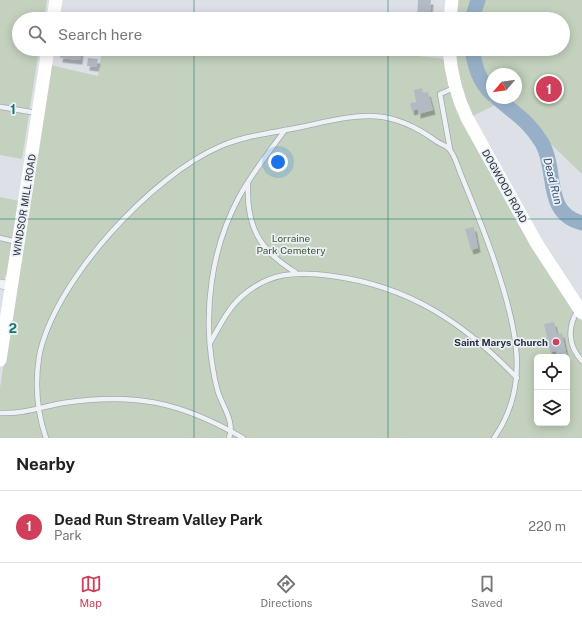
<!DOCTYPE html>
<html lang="en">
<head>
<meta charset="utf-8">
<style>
  body { margin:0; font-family:"Public Sans",sans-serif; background:#f6f6f6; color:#222 }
  .controls { position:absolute; right:12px; bottom:12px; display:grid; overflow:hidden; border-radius:6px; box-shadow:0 2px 10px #0003 }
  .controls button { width:36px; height:36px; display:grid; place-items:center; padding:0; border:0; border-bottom:1px solid #e0e0e0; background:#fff; color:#222; font:20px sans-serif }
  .compass { position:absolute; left:486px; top:68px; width:36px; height:36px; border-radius:50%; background:#fff; box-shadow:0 2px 10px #0003; rotate:241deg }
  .you { position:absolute; left:278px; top:162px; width:14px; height:14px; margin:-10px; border:3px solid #fff; border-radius:50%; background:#1a73e8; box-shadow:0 0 0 6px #1a73e833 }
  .badge { display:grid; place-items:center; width:26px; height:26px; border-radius:50%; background:#d03e59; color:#fff; font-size:13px; font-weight:700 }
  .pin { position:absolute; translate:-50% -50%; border:2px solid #fff; box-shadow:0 1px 4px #0006 }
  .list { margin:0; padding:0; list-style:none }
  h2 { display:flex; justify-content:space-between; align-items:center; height:52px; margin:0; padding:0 16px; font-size:17px }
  h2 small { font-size:13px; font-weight:400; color:#767676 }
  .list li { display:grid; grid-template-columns:26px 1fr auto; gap:12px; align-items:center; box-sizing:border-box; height:72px; padding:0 16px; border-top:1px solid #e0e0e0 }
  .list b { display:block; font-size:15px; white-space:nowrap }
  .list p { margin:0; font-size:13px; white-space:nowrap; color:#767676 }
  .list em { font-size:13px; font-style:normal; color:#767676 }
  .icon { flex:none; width:22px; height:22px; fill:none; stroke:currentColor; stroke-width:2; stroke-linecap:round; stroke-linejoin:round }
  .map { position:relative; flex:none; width:582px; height:438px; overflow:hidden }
  .search { position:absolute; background:#fff; box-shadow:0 2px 10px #0003; left:12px; right:12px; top:12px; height:44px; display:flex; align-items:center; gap:10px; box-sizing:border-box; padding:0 14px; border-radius:22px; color:#767676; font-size:15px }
  .sheet { height:124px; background:#fff }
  nav { display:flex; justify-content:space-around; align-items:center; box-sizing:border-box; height:56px; border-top:1px solid #e0e0e0; background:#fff; font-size:11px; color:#767676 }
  nav a { display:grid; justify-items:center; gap:2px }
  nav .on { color:#d03e59 }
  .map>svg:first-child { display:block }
  .green { fill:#c3d1be; fill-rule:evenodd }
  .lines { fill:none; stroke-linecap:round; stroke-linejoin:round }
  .river { stroke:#97b0c8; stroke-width:15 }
  .building { fill:#b4bac4; filter:url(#shadow) }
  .lane-casing { stroke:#a2a8b1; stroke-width:6 }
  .street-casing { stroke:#a2a8b1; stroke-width:10 }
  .lane { stroke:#eff2f5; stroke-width:4.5 }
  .street { stroke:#eff2f5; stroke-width:9 }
  .secondary { stroke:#fff; stroke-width:13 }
  .grid { fill:none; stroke:#0f766e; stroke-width:1; stroke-opacity:0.55 }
  .poi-dot { fill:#d03e59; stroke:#ecf0f5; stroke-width:1.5 }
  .labels { text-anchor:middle; stroke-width:3.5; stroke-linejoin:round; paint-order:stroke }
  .street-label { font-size:10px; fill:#262f3e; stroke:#ecf0f5 }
  .park-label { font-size:10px; fill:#3c5a33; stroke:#ecf0f5 }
  .poi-label { font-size:10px; font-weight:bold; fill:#262f3e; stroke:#ecf0f5; text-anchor:end }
  .water-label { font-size:11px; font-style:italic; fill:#304f72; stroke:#ecf0f5 }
  .grid-label { font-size:13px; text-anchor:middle; font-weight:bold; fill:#0f766e; stroke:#ecf0f5; stroke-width:3.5; stroke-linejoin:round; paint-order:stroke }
</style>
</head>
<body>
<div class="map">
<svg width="582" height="438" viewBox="0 0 582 438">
  <defs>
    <filter id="shadow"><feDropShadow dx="2.5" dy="4.5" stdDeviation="0" flood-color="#0004"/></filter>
  </defs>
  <rect width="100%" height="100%" fill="#dde1e7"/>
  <!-- green -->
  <g class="green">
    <path d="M0,0H47L44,19H19V49H39L22,159L0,155Z"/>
    <path d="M456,0H582V174L505,100L471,117L463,100L453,49H563V19H455ZM492,74H516V98H492Z"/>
    <path d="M102,49H357L445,59L448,80L569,303L582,321V438H0V388L50,65L98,76ZM537,357H567V423H537Z"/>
    <path d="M0,197L19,201L8,271L3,281L0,280Z"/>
  </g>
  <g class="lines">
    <!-- river -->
    <g class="river">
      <path d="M472,19L478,0"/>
      <path d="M472,49C475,67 479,81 492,94"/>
      <path d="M497,98C515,114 529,121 542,143C558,171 543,213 582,223"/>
    </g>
  </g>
  <!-- building -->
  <g class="building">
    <path d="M418,0H431L430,12H433L432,19H417Z"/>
    <path d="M61,49H81L80,60L60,58Z"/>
    <path d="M88,58L98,59L96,67L87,66Z"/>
    <path d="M422,88L423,93L428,92L433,110L418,114V109L412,111L410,103L416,102L414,90Z"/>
    <path d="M474,227L478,248L471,250L465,229Z"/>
    <path d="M554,322L557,334L562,333L567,357H557L556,351L550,352L544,324Z"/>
  </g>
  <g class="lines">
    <defs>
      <g id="lane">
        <path d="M1,107L37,113"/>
        <path d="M450,149L440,94L454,88"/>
        <path d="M248,183C246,226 259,250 295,272"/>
        <path d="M0,238L17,242"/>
        <path d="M578,310C567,327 568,346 582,361"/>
        <path d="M210,343C219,327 227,310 241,297C269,272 296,271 332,276C409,286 464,323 517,378"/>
        <path d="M0,413C25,414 40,407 63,403C134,392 181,402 243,438"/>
        <path d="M46,438C37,412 35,384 39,357C53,282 152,175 221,146C246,135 274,133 301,127C357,115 387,105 436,141C440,144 445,145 448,148C455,153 458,169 462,177C475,209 489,242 499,275C517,331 530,387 494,438"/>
        <path d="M229,438C235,422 223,407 218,392C216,385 214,376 213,369C203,312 211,249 239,197C252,173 269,152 285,130"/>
      </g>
      <path id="street" d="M0,284L12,286"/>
    </defs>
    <!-- lane casing -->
    <use href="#lane" class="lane-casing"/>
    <!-- street casing -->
    <use href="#street" class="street-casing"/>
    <!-- lane -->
    <use href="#lane" class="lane"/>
    <!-- street -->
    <use href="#street" class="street"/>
    <!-- secondary -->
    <g class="secondary">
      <path d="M53,19L56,0"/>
      <path d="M450,19L452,0"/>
      <path d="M449,49C451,75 456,95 467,118L537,244L582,313"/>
      <path d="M0,360L48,49"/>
    </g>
  </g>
  <!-- grid -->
  <path class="grid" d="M194,0V19M388,0V19M194,49V438M388,49V438M0,219H582"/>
  <!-- markers -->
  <circle class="poi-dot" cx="556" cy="342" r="4"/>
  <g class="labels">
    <!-- street labels -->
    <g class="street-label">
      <text transform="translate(505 186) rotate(61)" y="4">DOGWOOD ROAD</text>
      <text transform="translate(24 205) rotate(-81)" y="4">WINDSOR MILL ROAD</text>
    </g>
    <!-- park labels -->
    <g class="park-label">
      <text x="291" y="242">Lorraine<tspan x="291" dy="12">Park Cemetery</tspan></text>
    </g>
    <!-- poi labels -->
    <g class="poi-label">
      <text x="548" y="346">Saint Marys Church</text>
    </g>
    <!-- water labels -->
    <g class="water-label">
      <text transform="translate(553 181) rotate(76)" y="4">Dead Run</text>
    </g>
  </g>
  <g class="grid-label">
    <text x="13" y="114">1</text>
    <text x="13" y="333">2</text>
  </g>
</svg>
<div class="controls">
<button><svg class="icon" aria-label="locate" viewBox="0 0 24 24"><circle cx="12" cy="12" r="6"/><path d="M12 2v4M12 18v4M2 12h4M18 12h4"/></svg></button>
<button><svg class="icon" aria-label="layers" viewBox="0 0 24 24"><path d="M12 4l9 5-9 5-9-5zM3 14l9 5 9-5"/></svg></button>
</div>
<svg class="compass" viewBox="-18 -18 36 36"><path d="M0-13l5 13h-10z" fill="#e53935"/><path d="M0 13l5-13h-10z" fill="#767676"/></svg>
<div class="you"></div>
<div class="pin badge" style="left:549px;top:89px">1</div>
<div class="search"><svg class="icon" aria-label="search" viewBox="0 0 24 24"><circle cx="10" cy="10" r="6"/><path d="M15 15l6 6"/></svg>Search here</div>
</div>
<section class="sheet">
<h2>Nearby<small></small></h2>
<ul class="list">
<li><span class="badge">1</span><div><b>Dead Run Stream Valley Park</b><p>Park</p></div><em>220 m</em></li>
</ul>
</section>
<nav>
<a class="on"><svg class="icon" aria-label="map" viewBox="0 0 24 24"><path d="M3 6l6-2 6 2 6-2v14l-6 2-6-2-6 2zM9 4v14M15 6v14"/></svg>Map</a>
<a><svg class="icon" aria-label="directions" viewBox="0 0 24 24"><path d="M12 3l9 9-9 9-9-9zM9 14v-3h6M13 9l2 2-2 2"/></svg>Directions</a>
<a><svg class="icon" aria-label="saved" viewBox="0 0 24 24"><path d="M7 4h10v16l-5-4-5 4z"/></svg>Saved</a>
</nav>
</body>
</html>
